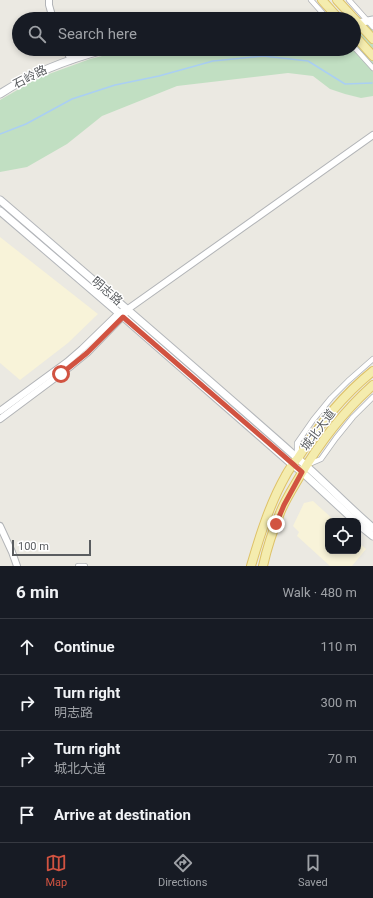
<!DOCTYPE html>
<html lang="en">
<head>
<meta charset="utf-8">
<style>
  body { margin:0; font-family:Roboto,"Noto Sans SC",sans-serif; background:#20242c; color:#f1f3f6 }
  .controls { position:absolute; right:12px; bottom:12px; display:grid; overflow:hidden; border-radius:8px; box-shadow:0 2px 6px #0003 }
  .controls button { width:36px; height:36px; display:grid; place-items:center; padding:0; border:0; border-bottom:1px solid #363941; background:#171b24; color:#f1f3f6; font:20px sans-serif }
  .scale { position:absolute; left:12px; bottom:10px; width:79px; box-sizing:border-box; padding-left:4px; border:2px solid #5a5d60; border-top:0; font-size:11px; line-height:14px; white-space:nowrap; color:#5a5d60; -webkit-text-stroke:3px #fff; paint-order:stroke }
  .stop { position:absolute; width:12px; height:12px; margin:-9px; border:3px solid #d15341; border-radius:50%; background:#fff }
  .stop.end { background:#d15341; border-color:#fff; box-shadow:0 1px 4px #0008 }
  .list { margin:0; padding:0; list-style:none }
  h2 { display:flex; justify-content:space-between; align-items:center; height:52px; margin:0; padding:0 16px; font-size:17px }
  h2 small { font-size:13px; font-weight:400; color:#9ea1a6 }
  .list li { display:grid; grid-template-columns:26px 1fr auto; gap:12px; align-items:center; box-sizing:border-box; height:56px; padding:0 16px; border-top:1px solid #363941 }
  .list b { display:block; font-size:15px; white-space:nowrap }
  .list p { margin:0; font-size:13px; white-space:nowrap; color:#9ea1a6 }
  .list em { font-size:13px; font-style:normal; color:#9ea1a6 }
  .icon { flex:none; width:22px; height:22px; fill:none; stroke:currentColor; stroke-width:2; stroke-linecap:round; stroke-linejoin:round }
  .map { position:relative; flex:none; width:373px; height:566px; overflow:hidden }
  .search { position:absolute; background:#171b24; box-shadow:0 2px 6px #0003; left:12px; right:12px; top:12px; height:44px; display:flex; align-items:center; gap:10px; box-sizing:border-box; padding:0 14px; border-radius:22px; color:#9ea1a6; font-size:15px }
  .sheet { height:276px; background:#171b24 }
  nav { display:flex; justify-content:space-around; align-items:center; box-sizing:border-box; height:56px; border-top:1px solid #363941; background:#171b24; font-size:11px; color:#9ea1a6 }
  nav a { display:grid; justify-items:center; gap:2px }
  nav .on { color:#d15341 }
  .map>svg:first-child { display:block }
  .commercial { fill:#f8f3d9 }
  .green { fill:#c1dfc2 }
  .lines { fill:none; stroke-linecap:round; stroke-linejoin:round }
  .stream { stroke:#aacff3; stroke-width:1.5 }
  .minor-casing { stroke:#b2b4b7; stroke-width:6 }
  .tertiary-casing { stroke:#b2b4b7; stroke-width:8 }
  .secondary-casing { stroke:#b3b6ba; stroke-width:9 }
  .primary-casing { stroke:#dec268; stroke-width:10 }
  .minor { stroke:#fff; stroke-width:4.5 }
  .tertiary { stroke:#fff; stroke-width:6 }
  .secondary { stroke:#fff; stroke-width:7 }
  .primary { stroke:#f4ecae; stroke-width:8 }
  .route { stroke:#d15341; stroke-width:5 }
  .labels { text-anchor:middle; stroke-width:3; stroke-linejoin:round; paint-order:stroke }
  .street-label { font-size:12px; fill:#5a5d60; stroke:#fff }
</style>
</head>
<body>
<div class="map">
<svg width="373" height="566" viewBox="0 0 373 566">
  <rect width="100%" height="100%" fill="#ebe9e2"/>
  <!-- commercial -->
  <g class="commercial">
    <path d="M0,237L98,314L68,343L20,380L0,363Z"/>
    <path d="M313,501L335,521H328V551H358V542L366,549L352,566H330L297,536L299,532L293,526L304,503Z"/>
  </g>
  <!-- green -->
  <path class="green" d="M373,21V96L361,98L345,94L330,89L313,76L288,73L177,86L102,116L67,144L27,167L0,172V100L38,78L90,59L130,49H354V23Z"/>
  <g class="lines">
    <!-- stream -->
    <path class="stream" d="M0,134L26,124L72,99L115,85L159,76L213,61L263,56L308,61L345,84L372,83"/>
    <defs>
      <g id="minor">
        <path d="M311,0L327,18"/>
        <path d="M349,0L373,27"/>
        <path d="M354,47L373,68"/>
        <path d="M297,457V443L313,420L331,398L348,381L373,359"/>
        <path d="M307,465L321,459L336,438L353,417L373,397"/>
        <path d="M78,566H85"/>
      </g>
      <g id="tertiary">
        <path d="M49,0V5L53,19"/>
        <path d="M66,49L71,60"/>
        <path d="M0,411L67,362L82,349L119,313L128,309L373,135"/>
        <path d="M0,419L71,366L87,353L125,314"/>
        <path d="M0,526L12,552L17,566"/>
      </g>
      <g id="secondary">
        <path d="M317,19L338,17L344,19"/>
        <path d="M354,22L358,23L373,20"/>
        <path d="M0,94C33,72 69,59 107,49"/>
        <path d="M0,200C99,285 198,370 295,456C322,479 346,505 373,528"/>
        <path d="M0,211L119,313L293,465L302,472L355,521"/>
        <path d="M358,524L373,536"/>
      </g>
      <g id="primary">
        <path d="M322,0L339,19"/>
        <path d="M337,0L373,39"/>
        <path d="M354,35L373,56"/>
        <path d="M251,566C260,535 270,503 286,475C289,469 294,463 298,458C319,425 343,395 373,371"/>
        <path d="M263,566C267,548 273,530 280,513C285,500 293,488 300,476C320,442 344,411 373,385"/>
      </g>
    </defs>
    <!-- minor casing -->
    <use href="#minor" class="minor-casing"/>
    <!-- tertiary casing -->
    <use href="#tertiary" class="tertiary-casing"/>
    <!-- secondary casing -->
    <use href="#secondary" class="secondary-casing"/>
    <!-- primary casing -->
    <use href="#primary" class="primary-casing"/>
    <!-- minor -->
    <use href="#minor" class="minor"/>
    <!-- tertiary -->
    <use href="#tertiary" class="tertiary"/>
    <!-- secondary -->
    <use href="#secondary" class="secondary"/>
    <!-- primary -->
    <use href="#primary" class="primary"/>
  </g>
  <g class="lines">
    <!-- route -->
    <path class="route" d="M61,374L87,353L123,317L293,464L302,472L284,505L276,524"/>
  </g>
  <g class="labels">
    <!-- street labels -->
    <g class="street-label">
      <text transform="translate(30 77) rotate(-27)" y="4">石岭路</text>
      <text transform="translate(107 291) rotate(41)" y="4">明志路</text>
      <text transform="translate(318 430) rotate(-53)" y="4">城北大道</text>
    </g>
  </g>
</svg>
<div class="controls">
<button><svg class="icon" aria-label="locate" viewBox="0 0 24 24"><circle cx="12" cy="12" r="6"/><path d="M12 2v4M12 18v4M2 12h4M18 12h4"/></svg></button>
</div>
<div class="scale">100 m</div>
<div class="stop" style="left:61px;top:374px"></div>
<div class="stop end" style="left:276px;top:524px"></div>
<div class="search"><svg class="icon" aria-label="search" viewBox="0 0 24 24"><circle cx="10" cy="10" r="6"/><path d="M15 15l6 6"/></svg>Search here</div>
</div>
<section class="sheet">
<h2>6 min<small>Walk · 480 m</small></h2>
<ul class="list">
<li><svg class="icon" aria-label="ahead" viewBox="0 0 24 24"><path d="M12 20V5M6 11l6-6 6 6"/></svg><div><b>Continue</b></div><em>110 m</em></li>
<li><svg class="icon" aria-label="right" viewBox="0 0 24 24"><path d="M7 20v-9h11M14 6l5 5-5 5"/></svg><div><b>Turn right</b><p>明志路</p></div><em>300 m</em></li>
<li><svg class="icon" aria-label="right" viewBox="0 0 24 24"><path d="M7 20v-9h11M14 6l5 5-5 5"/></svg><div><b>Turn right</b><p>城北大道</p></div><em>70 m</em></li>
<li><svg class="icon" aria-label="arrive" viewBox="0 0 24 24"><path d="M6 21V4h12l-3 4 3 4H6"/></svg><div><b>Arrive at destination</b></div></li>
</ul>
</section>
<nav>
<a class="on"><svg class="icon" aria-label="map" viewBox="0 0 24 24"><path d="M3 6l6-2 6 2 6-2v14l-6 2-6-2-6 2zM9 4v14M15 6v14"/></svg>Map</a>
<a><svg class="icon" aria-label="directions" viewBox="0 0 24 24"><path d="M12 3l9 9-9 9-9-9zM9 14v-3h6M13 9l2 2-2 2"/></svg>Directions</a>
<a><svg class="icon" aria-label="saved" viewBox="0 0 24 24"><path d="M7 4h10v16l-5-4-5 4z"/></svg>Saved</a>
</nav>
</body>
</html>
